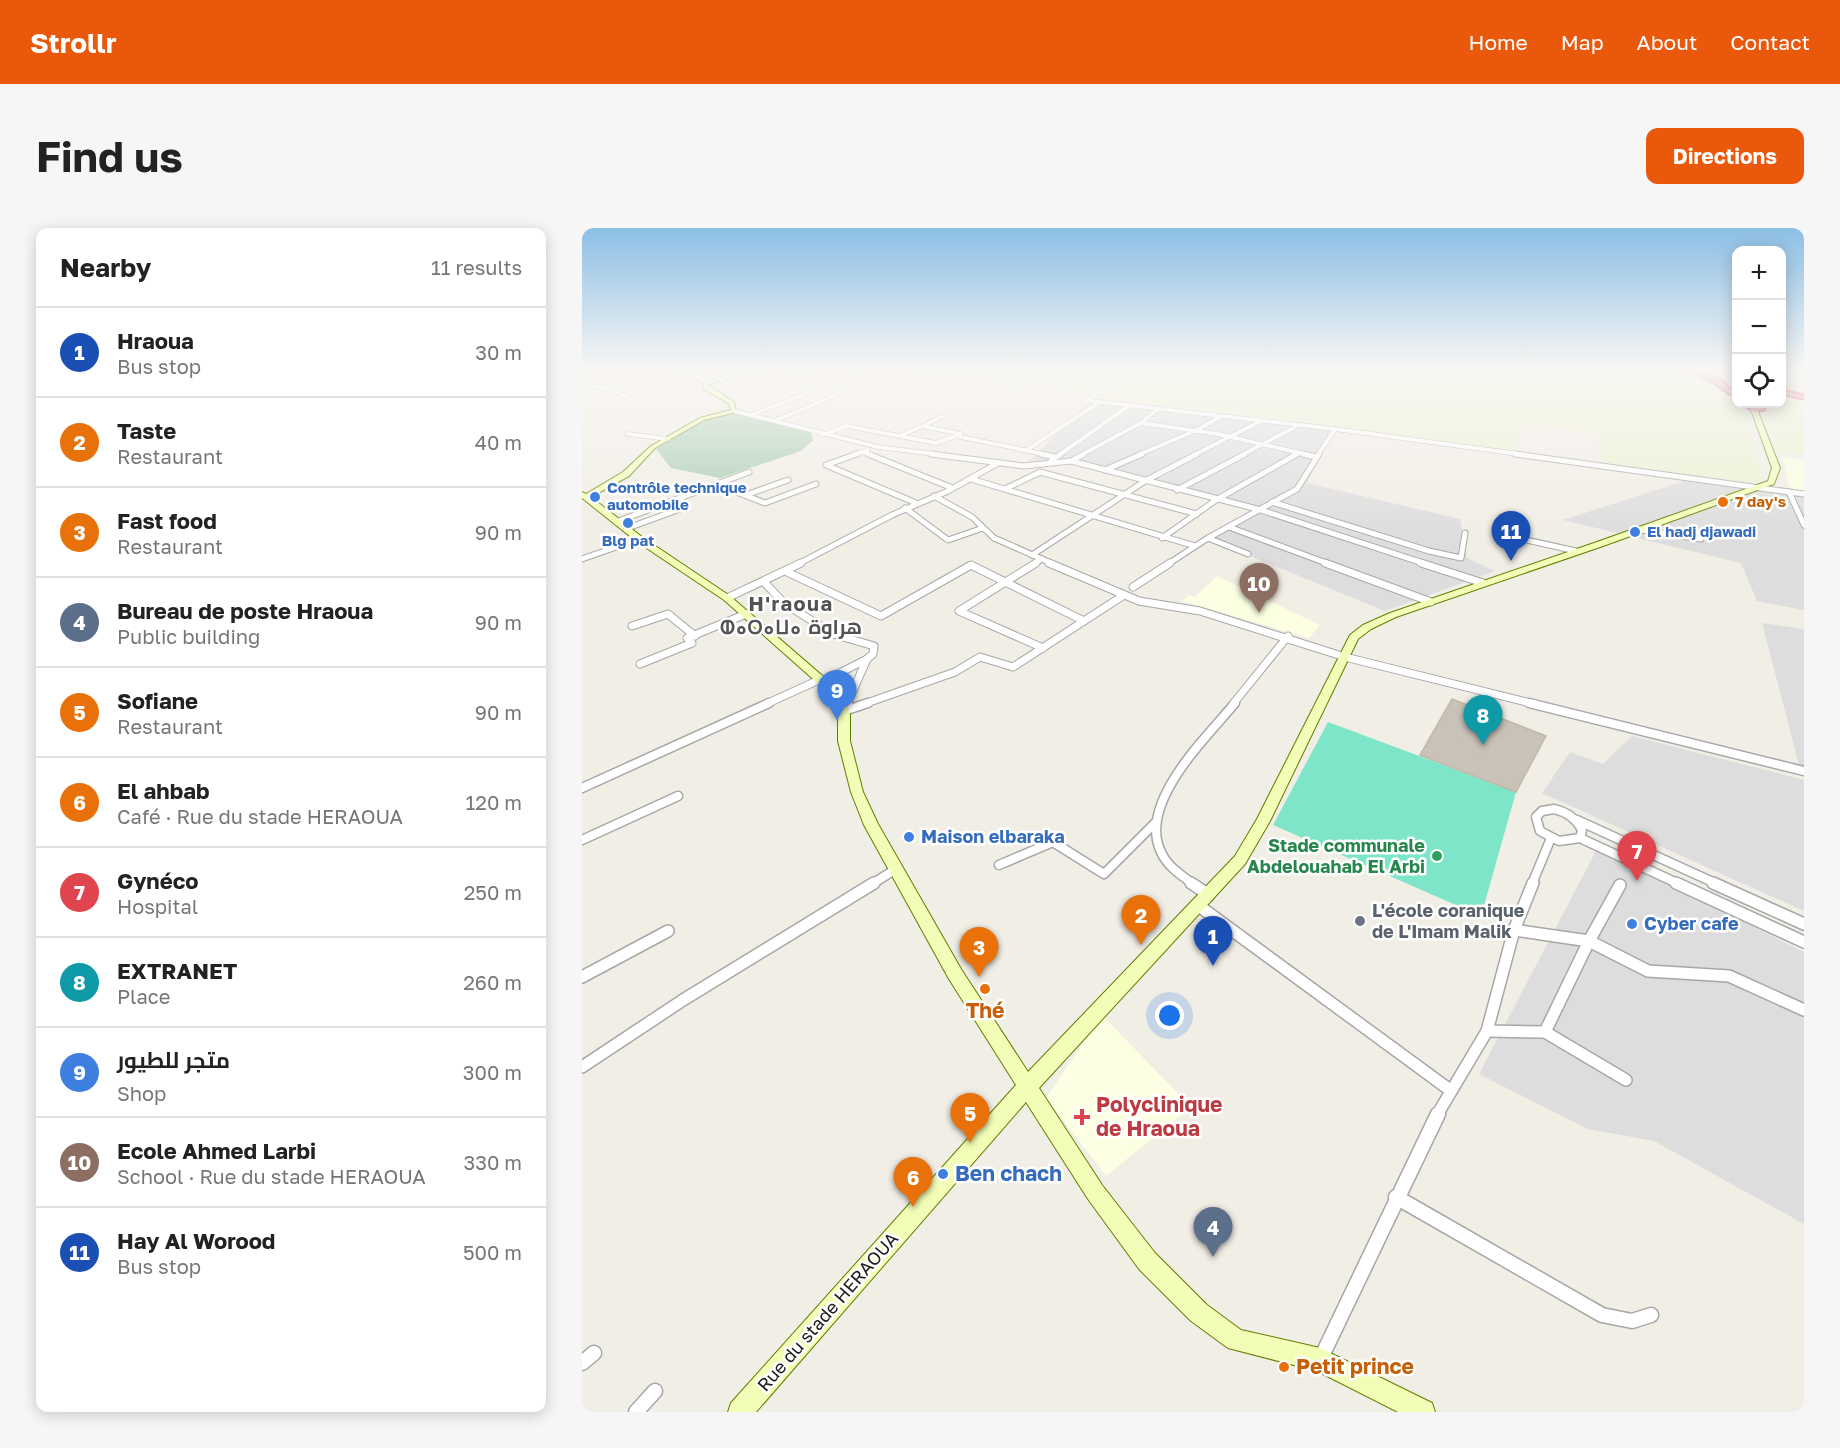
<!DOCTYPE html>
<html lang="en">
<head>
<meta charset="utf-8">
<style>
  body { margin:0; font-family:"Golos Text",Cairo,"Noto Sans Tifinagh",sans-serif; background:#f6f6f6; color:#222 }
  .controls { position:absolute; right:18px; top:18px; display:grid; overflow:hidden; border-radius:12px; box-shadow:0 3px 15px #0003 }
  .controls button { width:54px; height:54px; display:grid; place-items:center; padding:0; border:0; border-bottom:2px solid #e0e0e0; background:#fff; color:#222; font:30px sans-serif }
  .you { position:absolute; left:588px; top:788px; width:21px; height:21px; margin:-15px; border:4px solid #fff; border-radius:50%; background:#1a73e8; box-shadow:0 0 0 9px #1a73e833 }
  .badge { display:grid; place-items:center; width:39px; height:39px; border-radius:50%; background:#ea580c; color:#fff; font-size:20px; font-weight:700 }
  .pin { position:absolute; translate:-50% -50px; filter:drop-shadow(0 2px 3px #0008) }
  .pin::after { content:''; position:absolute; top:32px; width:21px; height:18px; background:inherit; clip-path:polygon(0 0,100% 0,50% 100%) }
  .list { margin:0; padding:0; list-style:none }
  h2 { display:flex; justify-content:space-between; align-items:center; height:78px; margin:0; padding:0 24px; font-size:26px }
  h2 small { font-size:20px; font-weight:400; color:#767676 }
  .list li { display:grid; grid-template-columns:39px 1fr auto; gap:18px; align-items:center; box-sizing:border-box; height:90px; padding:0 24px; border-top:2px solid #e0e0e0 }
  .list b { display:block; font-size:22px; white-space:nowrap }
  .list p { margin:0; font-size:20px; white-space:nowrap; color:#767676 }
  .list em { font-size:20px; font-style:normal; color:#767676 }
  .icon { flex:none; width:33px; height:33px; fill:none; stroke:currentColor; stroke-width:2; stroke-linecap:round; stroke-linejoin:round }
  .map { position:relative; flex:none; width:1222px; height:1184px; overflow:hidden; border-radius:12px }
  header { display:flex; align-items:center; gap:36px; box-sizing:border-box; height:84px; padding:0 30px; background:#ea580c; color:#fff }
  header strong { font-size:28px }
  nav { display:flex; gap:33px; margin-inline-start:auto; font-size:21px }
  .intro { display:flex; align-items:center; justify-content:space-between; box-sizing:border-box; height:144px; padding:0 36px }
  h1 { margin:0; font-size:42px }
  .button { padding:15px 27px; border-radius:12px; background:#ea580c; color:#fff; font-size:21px; font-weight:700 }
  main { display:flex; gap:36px; padding:0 36px }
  aside { flex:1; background:#fff; border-radius:12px; box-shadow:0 3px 15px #0003 }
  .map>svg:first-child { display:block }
  .residential { fill:#dedddd }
  .education { fill:#fcffe1 }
  .farmland { fill:#ebf1d0 }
  .cemetery { fill:#a5cbaf }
  .pitch { fill:#7fe5c9 }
  .building { fill:#c9c2b8; stroke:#c4b7a7; stroke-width:1.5 }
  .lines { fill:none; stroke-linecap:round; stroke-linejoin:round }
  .street-far5-casing { stroke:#a7a7a7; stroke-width:5 }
  .street-far4-casing { stroke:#a7a7a7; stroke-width:7 }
  .street-far3-casing { stroke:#a7a7a7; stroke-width:9 }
  .street-far2-casing { stroke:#a7a7a7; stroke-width:11 }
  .street-far1-casing { stroke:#a7a7a7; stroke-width:14 }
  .street-casing { stroke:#a7a7a7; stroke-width:17 }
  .secondary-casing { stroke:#627e00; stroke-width:2 }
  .highway-casing { stroke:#e71b4a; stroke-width:3 }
  .street-far5 { stroke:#fff; stroke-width:4 }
  .street-far4 { stroke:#fff; stroke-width:5 }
  .street-far3 { stroke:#fff; stroke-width:7 }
  .street-far2 { stroke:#fff; stroke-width:8 }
  .street-far1 { stroke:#fff; stroke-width:11 }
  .street { stroke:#fff; stroke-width:14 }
  .secondary { fill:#f2feb7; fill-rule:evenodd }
  .highway { fill:#ed8990; fill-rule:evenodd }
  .shop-dot { fill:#3f7fe0; stroke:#fff; stroke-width:2 }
  .food-dot { fill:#e8710a; stroke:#fff; stroke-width:2 }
  .leisure-dot { fill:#2e9e5b; stroke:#fff; stroke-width:2 }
  .worship-dot { fill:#6b7280; stroke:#fff; stroke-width:2 }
  .health-dot { fill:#e0444e; stroke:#fff; stroke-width:2 }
  .labels { text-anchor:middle; stroke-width:5; stroke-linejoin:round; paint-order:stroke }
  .far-shop-label { font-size:15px; font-weight:bold; fill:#366cbe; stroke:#fff; text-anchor:start }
  .far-food-label { font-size:15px; font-weight:bold; fill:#c56008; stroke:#fff; text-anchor:start }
  .shop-label { font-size:18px; font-weight:bold; fill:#366cbe; stroke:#fff; text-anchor:start }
  .leisure-label { font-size:18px; font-weight:bold; fill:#27864d; stroke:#fff; text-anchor:end }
  .worship-label { font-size:18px; font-weight:bold; fill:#5b616d; stroke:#fff; text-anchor:start }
  .street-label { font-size:18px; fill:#202020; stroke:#fff }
  .far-district-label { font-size:20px; font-weight:bold; letter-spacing:1.5px; fill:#535353; stroke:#fff }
  .near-food-label { font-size:21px; font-weight:bold; fill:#c56008; stroke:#fff }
  .near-health-label { font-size:21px; font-weight:bold; fill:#be3a42; stroke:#fff; text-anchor:start }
  .near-shop-label { font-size:21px; font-weight:bold; fill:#366cbe; stroke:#fff; text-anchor:start }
</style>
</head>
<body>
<header>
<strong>Strollr</strong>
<nav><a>Home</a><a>Map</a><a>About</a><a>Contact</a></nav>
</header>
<div class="intro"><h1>Find us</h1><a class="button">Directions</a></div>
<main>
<aside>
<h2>Nearby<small>11 results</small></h2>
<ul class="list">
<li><span class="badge" style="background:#1a4fb4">1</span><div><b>Hraoua</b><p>Bus stop</p></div><em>30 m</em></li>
<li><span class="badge" style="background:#e8710a">2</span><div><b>Taste</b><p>Restaurant</p></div><em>40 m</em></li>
<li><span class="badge" style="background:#e8710a">3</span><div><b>Fast food</b><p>Restaurant</p></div><em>90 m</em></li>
<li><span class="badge" style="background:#5c6f8a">4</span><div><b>Bureau de poste Hraoua</b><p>Public building</p></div><em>90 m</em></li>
<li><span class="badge" style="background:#e8710a">5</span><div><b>Sofiane</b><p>Restaurant</p></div><em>90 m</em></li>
<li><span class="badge" style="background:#e8710a">6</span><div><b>El ahbab</b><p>Café · Rue du stade HERAOUA</p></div><em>120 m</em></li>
<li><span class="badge" style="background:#e0444e">7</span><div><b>Gynéco</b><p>Hospital</p></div><em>250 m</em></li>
<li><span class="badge" style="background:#0f9aa8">8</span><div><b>EXTRANET</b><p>Place</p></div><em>260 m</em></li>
<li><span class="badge" style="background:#3f7fe0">9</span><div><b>متجر للطيور</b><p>Shop</p></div><em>300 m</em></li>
<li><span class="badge" style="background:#8d6e63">10</span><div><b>Ecole Ahmed Larbi</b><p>School · Rue du stade HERAOUA</p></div><em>330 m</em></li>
<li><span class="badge" style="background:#1a4fb4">11</span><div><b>Hay Al Worood</b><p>Bus stop</p></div><em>500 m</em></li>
</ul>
</aside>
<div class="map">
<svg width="1222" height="1184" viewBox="0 0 1222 1184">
  <rect width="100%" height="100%" fill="#f1eee6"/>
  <!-- residential -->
  <g class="residential">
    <path d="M509,173L753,201L725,255L878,291L885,330L913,343L803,383L624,310L678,283L489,233L442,238Z"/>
    <path d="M1114,249L1222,265V382L1175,373L1159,335L981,292Z"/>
    <path d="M1180,395L1222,401V539L1217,537Z"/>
    <path d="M1050,508L1222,552V683L960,565L988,524L1021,536Z"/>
    <path d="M1015,621L1222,724V996L1072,913L1006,901L897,846Z"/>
  </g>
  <!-- education -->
  <g class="education">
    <path d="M1200,229L1222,232V263L1208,261Z"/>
    <path d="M635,348L738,397L727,410L600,373L607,367L613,369Z"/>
    <path d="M520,787L609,879L524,948L464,870Z"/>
  </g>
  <!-- farmland -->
  <g class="farmland">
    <path d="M320,142H1094L1113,146L1154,172V176H1160L1180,253L1171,255L1019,234L1016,206L942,194L932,223Z"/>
    <path d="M1200,142H1222V165L1200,160Z"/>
    <path d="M1200,168L1222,172V227L1196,223L1181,188L1185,176H1200Z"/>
  </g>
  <!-- cemetery -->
  <path class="cemetery" d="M157,184L193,191L228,202L231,212L219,223L138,250L89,240L74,221L125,190Z"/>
  <!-- pitch -->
  <path class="pitch" d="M746,494L934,564L899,688L691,597Z"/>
  <!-- building -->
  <path class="building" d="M870,471L964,508L934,564L838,527Z"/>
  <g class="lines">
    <defs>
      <g id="street-far5">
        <path d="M89,142L127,153"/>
        <path d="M204,142L223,148"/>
        <path d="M267,142L277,144"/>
        <path d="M548,142L508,170L509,173L753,201L944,227"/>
        <path d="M161,143L201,158"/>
        <path d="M136,150L150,157"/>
        <path d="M0,157L26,161L45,169"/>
        <path d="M152,183L296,219L361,227"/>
        <path d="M169,187L230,163"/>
        <path d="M195,192L261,164"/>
        <path d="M559,195L636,206L727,227"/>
        <path d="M341,198L361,188"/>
        <path d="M46,206L86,211"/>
        <path d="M240,207L265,198L354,215L374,208L466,227"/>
        <path d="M317,208L341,198L379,206"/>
        <path d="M446,221L518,174"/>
        <path d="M281,224L290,227"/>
        <path d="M271,227L286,222"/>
        <path d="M477,227L548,177"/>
        <path d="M499,227L559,195L577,180"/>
        <path d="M556,227L615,202L639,188"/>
        <path d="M612,227L679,193"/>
        <path d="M660,227L717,197"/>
        <path d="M712,227L715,226"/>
        <path d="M736,227L753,201"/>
      </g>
      <g id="street-far4">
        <path d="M275,226L244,237L334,275"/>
        <path d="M349,226L442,238L489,233L679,282L844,336"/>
        <path d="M459,226L473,229"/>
        <path d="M721,226L734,229"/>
        <path d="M933,226L1222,266"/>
        <path d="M469,233L479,226"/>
        <path d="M489,233L502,226"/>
        <path d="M523,242L560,226"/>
        <path d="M389,251L613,318"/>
        <path d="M136,257L183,275L234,256"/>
        <path d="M423,261L458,244L615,286"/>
        <path d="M595,262L663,226"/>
        <path d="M366,263L416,235"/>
        <path d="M1207,264L1222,297"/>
        <path d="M164,267L206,252"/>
        <path d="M352,268L390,289L412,310L471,336"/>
        <path d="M690,274L847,323L879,330L883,305"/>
        <path d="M323,280L366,312L401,300"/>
        <path d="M34,294L167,244"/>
        <path d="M647,299L747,336"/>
        <path d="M43,301L98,281"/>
        <path d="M1059,302L1119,311"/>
        <path d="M922,307L994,323"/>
        <path d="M580,310L634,272L715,226"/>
        <path d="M666,326L626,310L715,261L737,226"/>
        <path d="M450,327L563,253L615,226"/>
        <path d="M0,331L57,311"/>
        <path d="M216,336L310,287L366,263L368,259L286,226"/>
        <path d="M452,336L460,331"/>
        <path d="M586,336L626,310"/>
      </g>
      <g id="street-far3">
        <path d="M454,335L377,383L461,420"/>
        <path d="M467,335L557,373L618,383L763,429L953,476"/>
        <path d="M743,335L849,374"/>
        <path d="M839,335L901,355"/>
        <path d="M205,344L299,388L389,337L502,393"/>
        <path d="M183,355L202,375L251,406L292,418L291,426L285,431L265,476"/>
        <path d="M551,359L588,335"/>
        <path d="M145,370L219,335"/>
        <path d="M50,398L86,386L113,408"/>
        <path d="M58,436L110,415L105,410L164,386"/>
        <path d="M242,453L285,431"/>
        <path d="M184,476L239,451"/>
        <path d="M282,476L373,444L398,429L431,439L542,367"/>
        <path d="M651,476L706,408"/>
      </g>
      <g id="street-far2">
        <path d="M947,475L1222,543"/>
        <path d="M262,483L266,475"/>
        <path d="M262,483L286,475"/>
        <path d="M0,560L187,475"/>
        <path d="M972,581C985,584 994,590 1000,602L998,610L977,613L958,603L954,589L960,583Z"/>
        <path d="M995,592L1135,656"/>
        <path d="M998,610L1097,656"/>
        <path d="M0,612L96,568"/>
        <path d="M417,637L471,614L522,646L573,595"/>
        <path d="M290,656L314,641"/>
        <path d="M611,656C599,647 585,638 579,624C555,575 625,509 653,475"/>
        <path d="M950,656L969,610"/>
      </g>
      <g id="street-far1">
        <path d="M609,655L627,667"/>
        <path d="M1094,655L1222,714"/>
        <path d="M1131,655L1222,696"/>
        <path d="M617,678L868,862"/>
        <path d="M932,702L951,655"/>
        <path d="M0,749L86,703"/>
        <path d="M905,803L963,804L1007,713L1038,657"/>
        <path d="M963,804L1044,852"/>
        <path d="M0,839L101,772L292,655"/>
        <path d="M855,887L905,803L932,702L1007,713L1066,743L1147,748L1222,782"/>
      </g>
      <g id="street">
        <path d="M814,969L1020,1087L1050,1093L1069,1087"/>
        <path d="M738,1132L856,886"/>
        <path d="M0,1135L12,1125"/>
        <path d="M54,1184L73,1163"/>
      </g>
      <path id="secondary" d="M159,142H167L126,157L152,174L154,184L122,192L73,220L47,248L9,269L60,309L148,368L258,463L268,483V513L281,564L296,596L379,741L446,844L653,628L675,591L768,407L781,397L808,385L1015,314L1186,253L1190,240L1167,176H1173L1198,240L1192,256L1021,318L814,389L789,401L776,411L688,593L663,636L457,860L520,957L573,1025L625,1077L659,1102L738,1120L850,1175L853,1184H816L735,1143L646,1120L609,1093L557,1041L506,971L444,874L174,1184H146L149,1175L434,857L367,751L282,597L269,564L256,513V483L249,467L142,372L54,313L0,270V264L4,266L41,244L69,218L118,190L149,182L147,176L122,161L120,156Z"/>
      <g id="highway">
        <path d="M1104,142L1136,150L1154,165V170L1130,154Z"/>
        <path d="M1200,162L1222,167V171L1200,166Z"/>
        <path d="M1160,176H1169L1174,179L1177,176H1185L1182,182L1173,184Z"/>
      </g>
    </defs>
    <!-- street-far5 casing -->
    <use href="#street-far5" class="street-far5-casing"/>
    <!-- street-far4 casing -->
    <use href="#street-far4" class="street-far4-casing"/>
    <!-- street-far3 casing -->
    <use href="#street-far3" class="street-far3-casing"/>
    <!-- street-far2 casing -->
    <use href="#street-far2" class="street-far2-casing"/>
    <!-- street-far1 casing -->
    <use href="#street-far1" class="street-far1-casing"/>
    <!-- street casing -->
    <use href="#street" class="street-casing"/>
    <!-- secondary casing -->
    <use href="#secondary" class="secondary-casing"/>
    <!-- highway casing -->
    <use href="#highway" class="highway-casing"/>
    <!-- street-far5 -->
    <use href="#street-far5" class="street-far5"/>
    <!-- street-far4 -->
    <use href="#street-far4" class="street-far4"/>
    <!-- street-far3 -->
    <use href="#street-far3" class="street-far3"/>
    <!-- street-far2 -->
    <use href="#street-far2" class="street-far2"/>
    <!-- street-far1 -->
    <use href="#street-far1" class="street-far1"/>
    <!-- street -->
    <use href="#street" class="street"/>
    <!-- secondary -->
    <use href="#secondary" class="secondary"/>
    <!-- highway -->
    <use href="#highway" class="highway"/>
  </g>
  <!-- sky -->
  <linearGradient id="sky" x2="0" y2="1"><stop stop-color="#8cbee5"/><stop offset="0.46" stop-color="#f9f7f4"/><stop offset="1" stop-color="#f9f7f4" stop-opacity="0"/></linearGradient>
  <rect width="1222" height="308" fill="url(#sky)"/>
  <!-- markers -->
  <g class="shop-dot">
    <circle cx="13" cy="269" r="6"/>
    <circle cx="46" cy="295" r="6"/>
    <circle cx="1053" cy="304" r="6"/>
    <circle cx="327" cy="609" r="6"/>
    <circle cx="1050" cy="696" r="6"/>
    <circle cx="361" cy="946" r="6"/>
  </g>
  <g class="food-dot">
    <circle cx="1141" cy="274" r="6"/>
    <circle cx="403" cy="761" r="6"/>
    <circle cx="702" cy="1139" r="6"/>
  </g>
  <circle class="leisure-dot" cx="855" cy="628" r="6"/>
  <circle class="worship-dot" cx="778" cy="693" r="6"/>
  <path class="health-dot" d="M497 880h6v6h6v6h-6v6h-6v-6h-6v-6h6z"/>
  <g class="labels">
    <!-- far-shop labels -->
    <g class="far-shop-label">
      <text x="25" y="265">Contrôle technique<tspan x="25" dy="17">automobile</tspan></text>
      <text x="1065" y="309">El hadj djawadi</text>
      <text x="46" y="318" text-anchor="middle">Blg pat</text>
    </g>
    <!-- far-food labels -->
    <g class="far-food-label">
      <text x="1153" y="279">7 day's</text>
    </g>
    <!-- shop labels -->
    <g class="shop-label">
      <text x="339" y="615">Maison elbaraka</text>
      <text x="1062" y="702">Cyber cafe</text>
    </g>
    <!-- leisure labels -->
    <g class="leisure-label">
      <text x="843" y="624">Stade communale<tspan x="843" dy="21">Abdelouahab El Arbi</tspan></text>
    </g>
    <!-- worship labels -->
    <g class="worship-label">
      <text x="790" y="689">L'école coranique<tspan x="790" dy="21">de L'Imam Malik</tspan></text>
    </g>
    <!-- street labels -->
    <g class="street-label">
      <text transform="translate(246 1084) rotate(-49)" y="6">Rue du stade HERAOUA</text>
    </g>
    <!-- far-district labels -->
    <g class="far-district-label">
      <text x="209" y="383">H'raoua<tspan x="209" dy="23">ⵀⴰⵔⴰⵡⴰ هراوة</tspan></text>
    </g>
    <!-- near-food labels -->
    <g class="near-food-label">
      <text x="403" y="790">Thé</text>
      <text x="714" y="1146" text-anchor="start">Petit prince</text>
    </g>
    <!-- near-health labels -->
    <g class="near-health-label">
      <text x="514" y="884">Polyclinique<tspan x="514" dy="24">de Hraoua</tspan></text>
    </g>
    <!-- near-shop labels -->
    <g class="near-shop-label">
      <text x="373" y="953">Ben chach</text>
    </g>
  </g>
</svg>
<div class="controls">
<button>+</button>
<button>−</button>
<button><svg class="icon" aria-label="locate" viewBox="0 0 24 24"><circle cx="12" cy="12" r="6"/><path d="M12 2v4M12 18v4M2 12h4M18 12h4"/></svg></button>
</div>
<div class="you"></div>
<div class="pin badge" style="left:631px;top:738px;background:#1a4fb4">1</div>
<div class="pin badge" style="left:559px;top:717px;background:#e8710a">2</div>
<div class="pin badge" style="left:397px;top:749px;background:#e8710a">3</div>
<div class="pin badge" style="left:631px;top:1029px;background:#5c6f8a">4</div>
<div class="pin badge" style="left:388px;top:915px;background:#e8710a">5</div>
<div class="pin badge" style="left:331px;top:979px;background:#e8710a">6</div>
<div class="pin badge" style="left:1055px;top:653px;background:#e0444e">7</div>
<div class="pin badge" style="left:901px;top:517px;background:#0f9aa8">8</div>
<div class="pin badge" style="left:255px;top:492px;background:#3f7fe0">9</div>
<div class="pin badge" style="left:677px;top:385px;background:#8d6e63">10</div>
<div class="pin badge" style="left:929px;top:333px;background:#1a4fb4">11</div>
</div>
</main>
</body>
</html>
